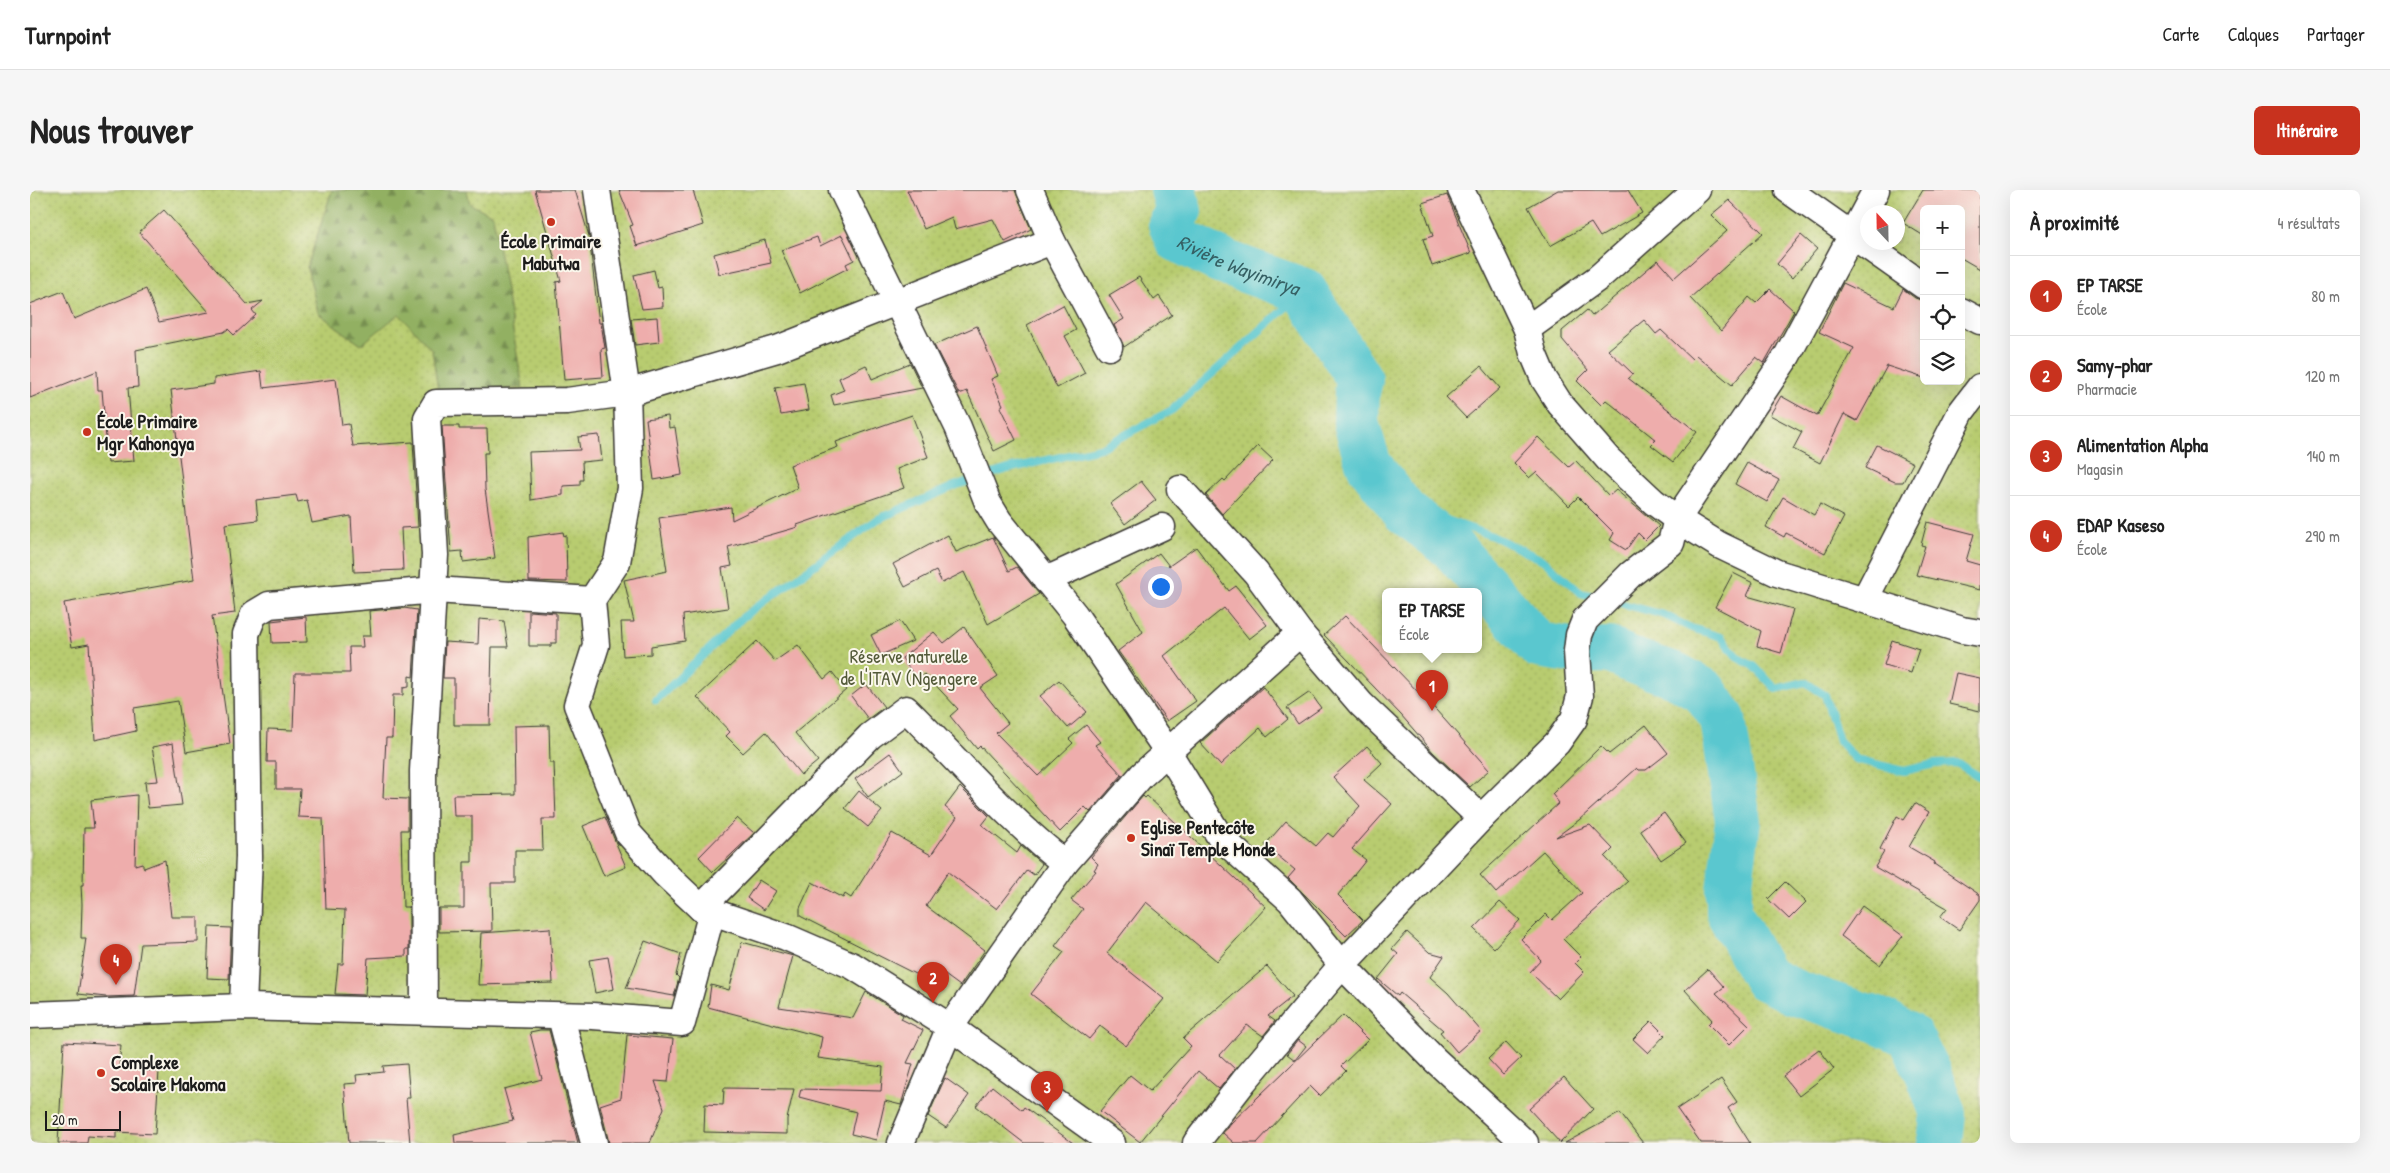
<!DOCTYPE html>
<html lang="fr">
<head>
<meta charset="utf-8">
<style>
  body { margin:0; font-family:"Patrick Hand",sans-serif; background:#f6f6f6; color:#222 }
  .controls { position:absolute; right:15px; top:15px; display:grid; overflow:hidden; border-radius:8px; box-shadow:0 5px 20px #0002 }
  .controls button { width:45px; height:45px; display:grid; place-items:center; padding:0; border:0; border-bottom:1px solid #e0e0e0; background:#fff; color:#222; font:25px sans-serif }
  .compass { position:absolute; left:1830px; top:15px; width:45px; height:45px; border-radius:50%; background:#fff; box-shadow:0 5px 20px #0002; rotate:338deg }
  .scale { position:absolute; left:15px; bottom:12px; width:76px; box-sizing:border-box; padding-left:5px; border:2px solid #1c1c1c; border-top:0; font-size:14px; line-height:18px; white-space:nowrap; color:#1c1c1c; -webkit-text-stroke:4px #fbf7ec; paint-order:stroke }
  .you { position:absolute; left:1130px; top:396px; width:18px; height:18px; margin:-12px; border:4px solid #fff; border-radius:50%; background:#1a73e8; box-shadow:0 0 0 8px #1a73e833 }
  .badge { display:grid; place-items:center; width:32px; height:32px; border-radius:50%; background:#c8321e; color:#fff; font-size:16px; font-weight:700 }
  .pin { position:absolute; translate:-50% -41px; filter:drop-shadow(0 1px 2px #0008) }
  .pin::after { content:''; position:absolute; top:26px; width:18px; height:15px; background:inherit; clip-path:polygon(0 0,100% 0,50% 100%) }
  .popup { position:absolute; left:1352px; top:398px; width:100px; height:65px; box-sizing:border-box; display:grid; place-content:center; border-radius:8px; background:#fff; filter:drop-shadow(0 1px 4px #0005); font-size:16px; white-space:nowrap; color:#767676 }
  .popup b { font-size:19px; color:#222 }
  .popup::after { content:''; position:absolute; left:50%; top:100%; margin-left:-10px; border:10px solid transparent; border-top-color:#fff }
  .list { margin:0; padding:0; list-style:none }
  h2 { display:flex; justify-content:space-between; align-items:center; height:65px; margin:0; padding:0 20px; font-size:21px }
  h2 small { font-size:16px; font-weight:400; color:#767676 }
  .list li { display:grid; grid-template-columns:32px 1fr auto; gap:15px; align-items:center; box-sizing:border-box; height:80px; padding:0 20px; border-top:1px solid #e0e0e0 }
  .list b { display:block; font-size:19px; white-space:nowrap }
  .list p { margin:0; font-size:16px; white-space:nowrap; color:#767676 }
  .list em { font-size:16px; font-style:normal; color:#767676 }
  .icon { flex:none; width:28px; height:28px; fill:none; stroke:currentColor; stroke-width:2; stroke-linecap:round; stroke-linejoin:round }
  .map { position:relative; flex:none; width:1950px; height:953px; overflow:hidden; border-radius:8px }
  header { display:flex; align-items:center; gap:30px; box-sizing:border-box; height:70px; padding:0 25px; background:#fff; border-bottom:1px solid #e0e0e0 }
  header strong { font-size:24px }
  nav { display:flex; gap:28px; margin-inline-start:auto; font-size:18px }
  .intro { display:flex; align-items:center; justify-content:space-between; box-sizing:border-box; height:120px; padding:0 30px }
  h1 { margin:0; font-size:35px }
  .button { padding:12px 22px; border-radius:8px; background:#c8321e; color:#fff; font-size:18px; font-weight:700 }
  main { display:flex; gap:30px; padding:0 30px }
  aside { flex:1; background:#fff; border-radius:8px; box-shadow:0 5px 20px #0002 }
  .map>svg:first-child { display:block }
  .forest { fill:url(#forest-firs); stroke:#57663f }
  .park { fill:url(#park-dots); stroke:#6a7446; fill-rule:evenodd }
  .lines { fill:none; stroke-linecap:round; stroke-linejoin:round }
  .stream { stroke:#5ac7cf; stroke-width:8 }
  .river { stroke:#5ac7cf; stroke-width:46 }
  .building { fill:#eeadac }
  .minor-casing { stroke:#3b3934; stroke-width:29 }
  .minor { stroke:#fff; stroke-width:26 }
  .poi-dot { fill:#c8321e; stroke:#fbf7ec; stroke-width:2 }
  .labels { text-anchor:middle; stroke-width:4; stroke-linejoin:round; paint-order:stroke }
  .poi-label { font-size:19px; font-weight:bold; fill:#1c1c1c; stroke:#fbf7ec; text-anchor:start }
  .park-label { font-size:19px; fill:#535a39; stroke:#fbf7ec }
  .water-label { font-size:20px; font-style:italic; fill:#356064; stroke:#fbf7ec }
</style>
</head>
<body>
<header>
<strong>Turnpoint</strong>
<nav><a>Carte</a><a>Calques</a><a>Partager</a></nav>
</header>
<div class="intro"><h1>Nous trouver</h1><a class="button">Itinéraire</a></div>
<main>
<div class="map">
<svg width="1950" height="953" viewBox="0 0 1950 953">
  <defs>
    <pattern id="forest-firs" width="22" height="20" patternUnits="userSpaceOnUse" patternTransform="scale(1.25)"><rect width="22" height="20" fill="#92b062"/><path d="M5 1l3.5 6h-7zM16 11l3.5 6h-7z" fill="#768e50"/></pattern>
    <pattern id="park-dots" width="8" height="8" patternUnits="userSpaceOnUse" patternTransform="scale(1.25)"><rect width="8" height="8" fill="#b8cc70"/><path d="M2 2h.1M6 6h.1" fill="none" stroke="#9eaf60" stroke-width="1.8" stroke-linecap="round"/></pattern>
  </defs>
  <rect width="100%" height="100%" fill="#fbf7ec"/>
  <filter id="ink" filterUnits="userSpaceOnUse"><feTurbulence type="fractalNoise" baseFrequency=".02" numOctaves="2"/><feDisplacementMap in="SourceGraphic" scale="10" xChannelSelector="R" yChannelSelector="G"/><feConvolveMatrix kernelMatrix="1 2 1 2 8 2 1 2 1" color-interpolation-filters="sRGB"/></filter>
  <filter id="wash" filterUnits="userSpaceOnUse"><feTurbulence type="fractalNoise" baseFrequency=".0096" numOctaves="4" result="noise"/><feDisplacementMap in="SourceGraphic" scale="20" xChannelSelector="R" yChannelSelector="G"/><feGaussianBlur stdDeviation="1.12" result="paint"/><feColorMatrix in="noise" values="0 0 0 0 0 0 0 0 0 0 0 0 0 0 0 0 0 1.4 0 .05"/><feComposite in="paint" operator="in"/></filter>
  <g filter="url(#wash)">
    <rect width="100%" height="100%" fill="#ecdfbe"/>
    <!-- forest -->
    <path class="forest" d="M302,0H437L441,14L463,25L493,198L408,201L402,160L369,125L331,155L288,123L277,77Z"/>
    <!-- park -->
    <path class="park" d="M0,0H302L277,77L288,123L331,155L369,124L402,160L408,201L493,198L463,25L440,14L437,0H1950V953H0ZM1894,19H1931V191H1894ZM1838,22H1868V52H1838ZM1356,402H1448V460H1356Z"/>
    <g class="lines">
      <!-- stream -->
      <g class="stream">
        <path d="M1361,304L1382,307L1408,327L1462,346L1513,370L1551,403L1571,408"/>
        <path d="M1582,411L1634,425L1661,438L1691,447L1708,468L1724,476L1746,499L1775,492L1795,505L1809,551L1825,569L1874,581L1905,574L1927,573L1950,587"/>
        <path d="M626,510L713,427L848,329L927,295L978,279L1070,258L1142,220L1274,101"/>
      </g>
      <!-- river -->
      <path class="river" id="s1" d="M1143,0L1149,21L1141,34L1147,49L1193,72L1274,101L1330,190L1327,202L1326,233L1339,275L1375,322L1421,357L1508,455L1547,461L1579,460L1606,472L1645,485L1674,501L1693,529L1708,631L1699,700V723L1735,788L1766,803L1848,830L1880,846L1898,883L1913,924L1910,953"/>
    </g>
    <g id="blocks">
      <!-- building -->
      <g class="building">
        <path d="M505,0H545L559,46L569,133H571L575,158L571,159L573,187L534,190L526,92L531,91Z"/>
        <path d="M589,0H663L673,35L607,56L600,36L603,35Z"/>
        <path d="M877,0H985L1001,39L975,52L963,29L925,39L922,27L894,39Z"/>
        <path d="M1528,0H1598L1612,23L1570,47L1561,33L1520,56L1498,17Z"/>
        <path d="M1893,0H1950V79L1931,68V19H1894V46L1873,33Z"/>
        <path d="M1417,5L1441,63L1402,76L1393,49L1403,46L1392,13Z"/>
        <path d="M1699,10L1733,43L1660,108L1691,141L1719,107L1726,113L1740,99L1764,121L1734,173L1726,167L1702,195L1666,165L1662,169L1631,140L1626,144L1614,130L1578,160L1603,184L1598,188L1667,242L1643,272L1621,255L1626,250L1576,210L1571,215L1547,191L1558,180L1532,149V141L1557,120L1562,126L1628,70L1644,88L1697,41L1681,25Z"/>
        <path d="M134,20L217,114L233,111L222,120L226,125L204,145L198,139L194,142L106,160L108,197L98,198L104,271L78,273L72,200H68L67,181L0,208V114L33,101L44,129L116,99L129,132L179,122L109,42Z"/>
        <path d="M812,45L824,70L816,74L818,78L770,103L751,60L787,47L790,56Z"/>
        <path d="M1771,45L1787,59L1762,88L1747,74Z"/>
        <path d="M735,50L741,73L689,84L684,64Z"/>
        <path d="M624,80L628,98L632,97L633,117L612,119L604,85Z"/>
        <path d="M1109,87L1124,110L1129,106L1142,125L1094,157L1084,135L1094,129L1079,105Z"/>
        <path d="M1813,93L1864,117L1873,99L1885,108L1894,111V188L1857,176L1827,231L1814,224L1790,273L1763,259L1772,242L1740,225L1751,206L1787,226L1824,158L1789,142Z"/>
        <path d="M1033,115L1046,140L1035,146L1055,183L1027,198L997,135Z"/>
        <path d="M627,127L629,152L605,155L601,129Z"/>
        <path d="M947,136L968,186L961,189L973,215L970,217L986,250L964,261L937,201L929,204L904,155Z"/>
        <path d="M880,173L892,198L804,215L801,205L814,200L809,188L836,175L842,189Z"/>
        <path d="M1451,176L1470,198L1436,228L1416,207Z"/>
        <path d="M231,181L233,198L306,189L312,235L319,234L323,256L383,252L388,337L371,338L373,380L324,382L321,326L282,333L277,310L268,312L266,305L226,310L228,330L195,334L205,423L182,426L200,554L156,562L148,511L104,518L106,541L65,550L59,454L42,457L34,413L164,390L141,200L184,194V188Z"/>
        <path d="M774,193L779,220L751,225L745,198Z"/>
        <path d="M882,225L898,267L867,279L874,298L767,335L768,337L698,357L702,376L692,378L698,418L653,425L655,451L621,456V464L593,466L591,432H604L594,390L637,381L629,328L701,317L702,330L768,298L760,275L808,257L806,252Z"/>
        <path d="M638,226L639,238L645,237L652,285L624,290L616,229Z"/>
        <path d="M412,236H429V239H457L458,263H454L455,299L465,368L433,372L432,361L421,362Z"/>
        <path d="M569,245L572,270L552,272L553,290H550V295L533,296V305L501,310L499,262L550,260L548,247Z"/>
        <path d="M1508,247L1539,277L1546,271L1579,306L1586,300L1629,336L1615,350L1608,343L1596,360L1580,350L1584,343L1548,307L1539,316L1506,282L1499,288L1484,273Z"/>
        <path d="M1847,255L1883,273L1873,292H1865L1835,278Z"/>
        <path d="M1228,256L1243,270L1192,324L1176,305L1193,289L1195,291Z"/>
        <path d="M1717,273L1749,290L1737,312L1705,294Z"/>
        <path d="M1111,291L1126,310L1095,334L1080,314Z"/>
        <path d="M1753,307L1784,325L1790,314L1814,327L1795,363L1756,343L1754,347L1736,337Z"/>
        <path d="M1897,332L1944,344L1936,371L1950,375V400L1886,385L1895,356L1891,355Z"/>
        <path d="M533,342L534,346L536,345L537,392L499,391L498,347Z"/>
        <path d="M918,345L926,362L963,347L979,381L987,377L1009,404L958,434L934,382L912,393L906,381L875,397L863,374Z"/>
        <path d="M1166,357L1199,401L1206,396L1237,435L1219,449L1194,418L1134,466L1166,511L1137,531L1088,461L1113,442L1086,394L1129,363L1139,376Z"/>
        <path d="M1703,383L1723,393L1717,406L1763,419L1751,463L1727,456L1731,441L1685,417Z"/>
        <path d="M374,418L387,420L383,487L379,486V497L373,498V505H363L362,548H356L353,608L378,609V640H371L373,717H379V759H376V766L338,768L335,805L305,804L308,774H313L315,720L296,719L293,628L268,627L270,599H246V572H237L238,539L263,540L265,483H320L319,457H333L332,446H341L339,421Z"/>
        <path d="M499,421L526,423V453H521V456H499Z"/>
        <path d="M1315,426L1390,504L1391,503L1459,580L1440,597L1403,562L1371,525L1294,445Z"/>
        <path d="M276,427L277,452L242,453L241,431Z"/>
        <path d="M449,429L474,431L478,457H462L460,535H424V488H413L415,452L448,454Z"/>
        <path d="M870,431L883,451L851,465L841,445Z"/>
        <path d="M934,437L968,486L950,498L978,533L966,543L1008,586L1043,553L1039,549L1056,535L1070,552L1065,555L1092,585L1060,622L1055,617L1030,642L950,556L947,559L920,526L928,519L895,484L887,490L872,468L904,442L914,453Z"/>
        <path d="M1862,450L1889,459L1881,483L1854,475Z"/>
        <path d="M727,451L745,471L768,455L794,489L802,482L816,500L765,543L788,571L771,585L736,542L713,563L696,546L700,542L667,507Z"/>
        <path d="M1926,483L1950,488V521L1919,514Z"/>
        <path d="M1029,490L1057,522L1038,538L1010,506Z"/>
        <path d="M836,494L854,517L838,529L821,506Z"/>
        <path d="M1233,497L1258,529L1237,547L1230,538L1190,575L1170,553Z"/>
        <path d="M1280,502L1291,518L1268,534L1257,518Z"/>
        <path d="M519,535L520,573H524L526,629H512L513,660H485V693H461L462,741L409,742V718H434V672H442V626H424L423,605L485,604L484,536Z"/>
        <path d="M1616,535L1638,563L1616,580H1609L1607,578L1549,630L1526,647L1560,635L1583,659L1575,667L1598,691L1533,749L1551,767L1545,773L1554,782L1528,809L1500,782L1511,770L1491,749L1516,724L1522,730L1552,703L1513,661L1466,703L1450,685L1529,613L1522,604L1571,556L1579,564Z"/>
        <path d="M143,553L152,615L118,618L115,592L128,591L122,557Z"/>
        <path d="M1337,556L1352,573L1334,590L1362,614L1322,659L1336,670L1308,705L1333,730L1316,746L1258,688L1265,680L1235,655L1256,631L1286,656L1298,643L1303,647L1330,616L1303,587Z"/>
        <path d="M860,563L873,581L838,607L825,589Z"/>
        <path d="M930,597L959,626L952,635L987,663L991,656L1012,674L1004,685L997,680L967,719L918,682L896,716L955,760L930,796L900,774L891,787L770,726V718L782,692L813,708L815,704L821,708L862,643L901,665L927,627L915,617Z"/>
        <path d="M829,601L852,621L838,637L815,618Z"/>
        <path d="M107,605L105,675L112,673L114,678L135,670L141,727H168V752L111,754L104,806L76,807L48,804L56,748H51L52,714L51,695H53L54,638H64L61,610Z"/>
        <path d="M1113,606L1115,608L1117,606L1236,717L1187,771L1116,712L1077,763L1134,809L1096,856L1070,836L1059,849L1001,804L1034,762L1025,756L1053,719L1041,710L1066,681L1064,680L1068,674L1061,667Z"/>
        <path d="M1885,613L1899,622L1879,657L1905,672L1904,674L1950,705V710L1929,740L1910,727L1917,718L1845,677L1854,662L1850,659L1867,626L1874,630Z"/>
        <path d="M1634,623L1656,653L1631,670L1610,640Z"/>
        <path d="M575,627L596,677L574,686L553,636Z"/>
        <path d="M707,628L724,643L683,682L669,667Z"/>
        <path d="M729,690L746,701L734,720L717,708Z"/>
        <path d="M1755,692L1776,712L1759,729L1738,709Z"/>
        <path d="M1470,712L1490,730L1464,758L1444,739Z"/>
        <path d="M1832,716L1873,746L1850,775L1811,746Z"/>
        <path d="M179,737L201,738L199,789L177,788Z"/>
        <path d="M520,738L523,793L448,795L451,743Z"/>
        <path d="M1377,742L1399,762L1414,766L1400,787L1418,803L1451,841L1427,862L1410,842L1413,840L1370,803L1368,806L1348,789L1368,764L1362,759Z"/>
        <path d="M615,751L651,764L646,785L649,788L644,806L596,798Z"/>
        <path d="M712,752L763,766L749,817L823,828L836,802L873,825L871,829L893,840L877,873L883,874L871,915L855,911L846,950L821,944L826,922L769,907L771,899L851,901L853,877L788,868L792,847L678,817L681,795L699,800Z"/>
        <path d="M578,767L584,799L565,803L559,770Z"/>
        <path d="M1237,776L1263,806L1238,826L1245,831L1233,846L1217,835L1190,865L1205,879L1189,899L1168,881L1110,952L1070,921L1100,885L1120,901L1161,856L1153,848Z"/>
        <path d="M1678,779L1694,797L1686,803L1719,835L1699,855L1678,834L1682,830L1655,800Z"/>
        <path d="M1313,825L1338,850L1311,876L1316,881L1290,906L1280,896L1227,953H1204L1193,943L1201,933Z"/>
        <path d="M1621,831L1635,845L1618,863L1603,849Z"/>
        <path d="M510,840H519L548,953H425L424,945L483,931L474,899L512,889L500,842Z"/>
        <path d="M597,845L643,849L638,892L625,891L634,918L620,953H579L570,915L591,908Z"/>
        <path d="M1268,850L1276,856L1265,870L1257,864Z"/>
        <path d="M34,852L91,855L89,879L129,881L125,944L86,942V948L58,946L57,953H28Z"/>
        <path d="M1476,852L1491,868L1473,885L1458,869Z"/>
        <path d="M1789,859L1804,879L1769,906L1753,886Z"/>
        <path d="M377,874L380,908H376L380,953H319L314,894L327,893L326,885L354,882L353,876Z"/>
        <path d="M1534,887L1563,919L1530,953L1499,919Z"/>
        <path d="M915,888L939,905L916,938L898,926Z"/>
        <path d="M1691,889L1707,912L1698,918L1720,953H1671L1647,919Z"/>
        <path d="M962,896L992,920L994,917L1043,953H994L946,916Z"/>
        <path d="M694,898L764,899L757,929V944L674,942L675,914L693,915Z"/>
        <path d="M1590,923L1613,953H1535Z"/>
      </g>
    </g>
  </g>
  <g filter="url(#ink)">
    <use href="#blocks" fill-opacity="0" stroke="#3b3934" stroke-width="1"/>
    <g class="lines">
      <defs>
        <g id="minor">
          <path d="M567,0L597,203L600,298L587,372L562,410L566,455L547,515L598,643L635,684L671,718L756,747L823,776L920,837L1082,953"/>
          <path d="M812,0L928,237L958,313L969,331L1045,425L1138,562L1190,647L1260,710L1312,775L1404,869L1495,953"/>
          <path d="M1000,0L1022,51L1079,157"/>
          <path d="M1431,0L1497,139L1503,163L1514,189L1530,214L1578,269L1624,312L1647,329L1689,355L1747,383L1932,440L1950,443"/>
          <path d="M1758,0L1894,96"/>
          <path d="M1931,121L1950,131"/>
          <path d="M1497,139L1568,88L1667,0"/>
          <path d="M1150,299L1226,383L1270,443"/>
          <path d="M1016,390L1132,337"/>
          <path d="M1835,409L1931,222L1950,197"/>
          <path d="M671,718L840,546L876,519C929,571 976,628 1035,673"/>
          <path d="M213,817L219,666L216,444L224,424L239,415L405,400L562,410"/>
          <path d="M394,821L393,581L405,365L397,228L406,213L537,211L597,203L747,159L1022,51"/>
          <path d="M0,825L213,817L563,826L652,833L682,722"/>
          <path d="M531,827L564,953"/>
          <path d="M871,953L920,837L1035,673L1112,585L1270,443L1331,514L1451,628"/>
          <path d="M1166,953L1214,891L1312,775L1451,628L1527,553L1544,529L1550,506L1547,461L1549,445L1555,430L1601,384L1641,353L1647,329L1757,166L1846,0"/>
        </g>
      </defs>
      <!-- minor casing -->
      <use href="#minor" class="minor-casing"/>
      <!-- minor -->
      <use href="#minor" class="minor"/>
    </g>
  </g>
  <!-- markers -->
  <g class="poi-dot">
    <circle cx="521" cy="32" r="5"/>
    <circle cx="57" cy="242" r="5"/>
    <circle cx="1101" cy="648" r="5"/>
    <circle cx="71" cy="883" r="5"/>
  </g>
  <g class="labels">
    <!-- poi labels -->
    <g class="poi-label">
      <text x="521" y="58" text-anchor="middle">École Primaire<tspan x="521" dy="22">Mabutwa</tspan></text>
      <text x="67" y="238">École Primaire<tspan x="67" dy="22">Mgr Kahongya</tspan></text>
      <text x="1111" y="644">Eglise Pentecôte<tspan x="1111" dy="22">Sinaï Temple Monde</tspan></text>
      <text x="81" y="879">Complexe<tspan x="81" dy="22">Scolaire Makoma</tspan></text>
    </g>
    <!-- park labels -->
    <g class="park-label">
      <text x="879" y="473">Réserve naturelle<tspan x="879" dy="22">de l'ITAV (Ngengere</tspan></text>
    </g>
    <!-- water labels -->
    <g class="water-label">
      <text dy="7" stroke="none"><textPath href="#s1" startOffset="120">Rivière Wayimirya</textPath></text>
    </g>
  </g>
</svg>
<div class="controls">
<button>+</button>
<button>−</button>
<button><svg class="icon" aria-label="locate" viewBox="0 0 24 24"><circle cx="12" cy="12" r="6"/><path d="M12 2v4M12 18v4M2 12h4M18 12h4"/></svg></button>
<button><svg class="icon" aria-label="layers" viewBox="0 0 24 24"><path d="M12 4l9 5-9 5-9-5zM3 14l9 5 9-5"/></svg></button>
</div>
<svg class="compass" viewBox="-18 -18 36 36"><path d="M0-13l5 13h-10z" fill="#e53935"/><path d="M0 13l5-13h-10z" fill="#767676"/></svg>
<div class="scale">20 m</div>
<div class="you"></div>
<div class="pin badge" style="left:1402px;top:521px">1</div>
<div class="popup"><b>EP TARSE</b>École</div>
<div class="pin badge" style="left:903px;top:813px">2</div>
<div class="pin badge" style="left:1017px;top:922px">3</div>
<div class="pin badge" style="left:86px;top:795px">4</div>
</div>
<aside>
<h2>À proximité<small>4 résultats</small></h2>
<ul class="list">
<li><span class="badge">1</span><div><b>EP TARSE</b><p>École</p></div><em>80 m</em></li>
<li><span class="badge">2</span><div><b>Samy-phar</b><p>Pharmacie</p></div><em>120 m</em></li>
<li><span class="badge">3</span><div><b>Alimentation Alpha</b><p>Magasin</p></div><em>140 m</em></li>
<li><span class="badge">4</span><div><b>EDAP Kaseso</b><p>École</p></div><em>290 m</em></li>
</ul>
</aside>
</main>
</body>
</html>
